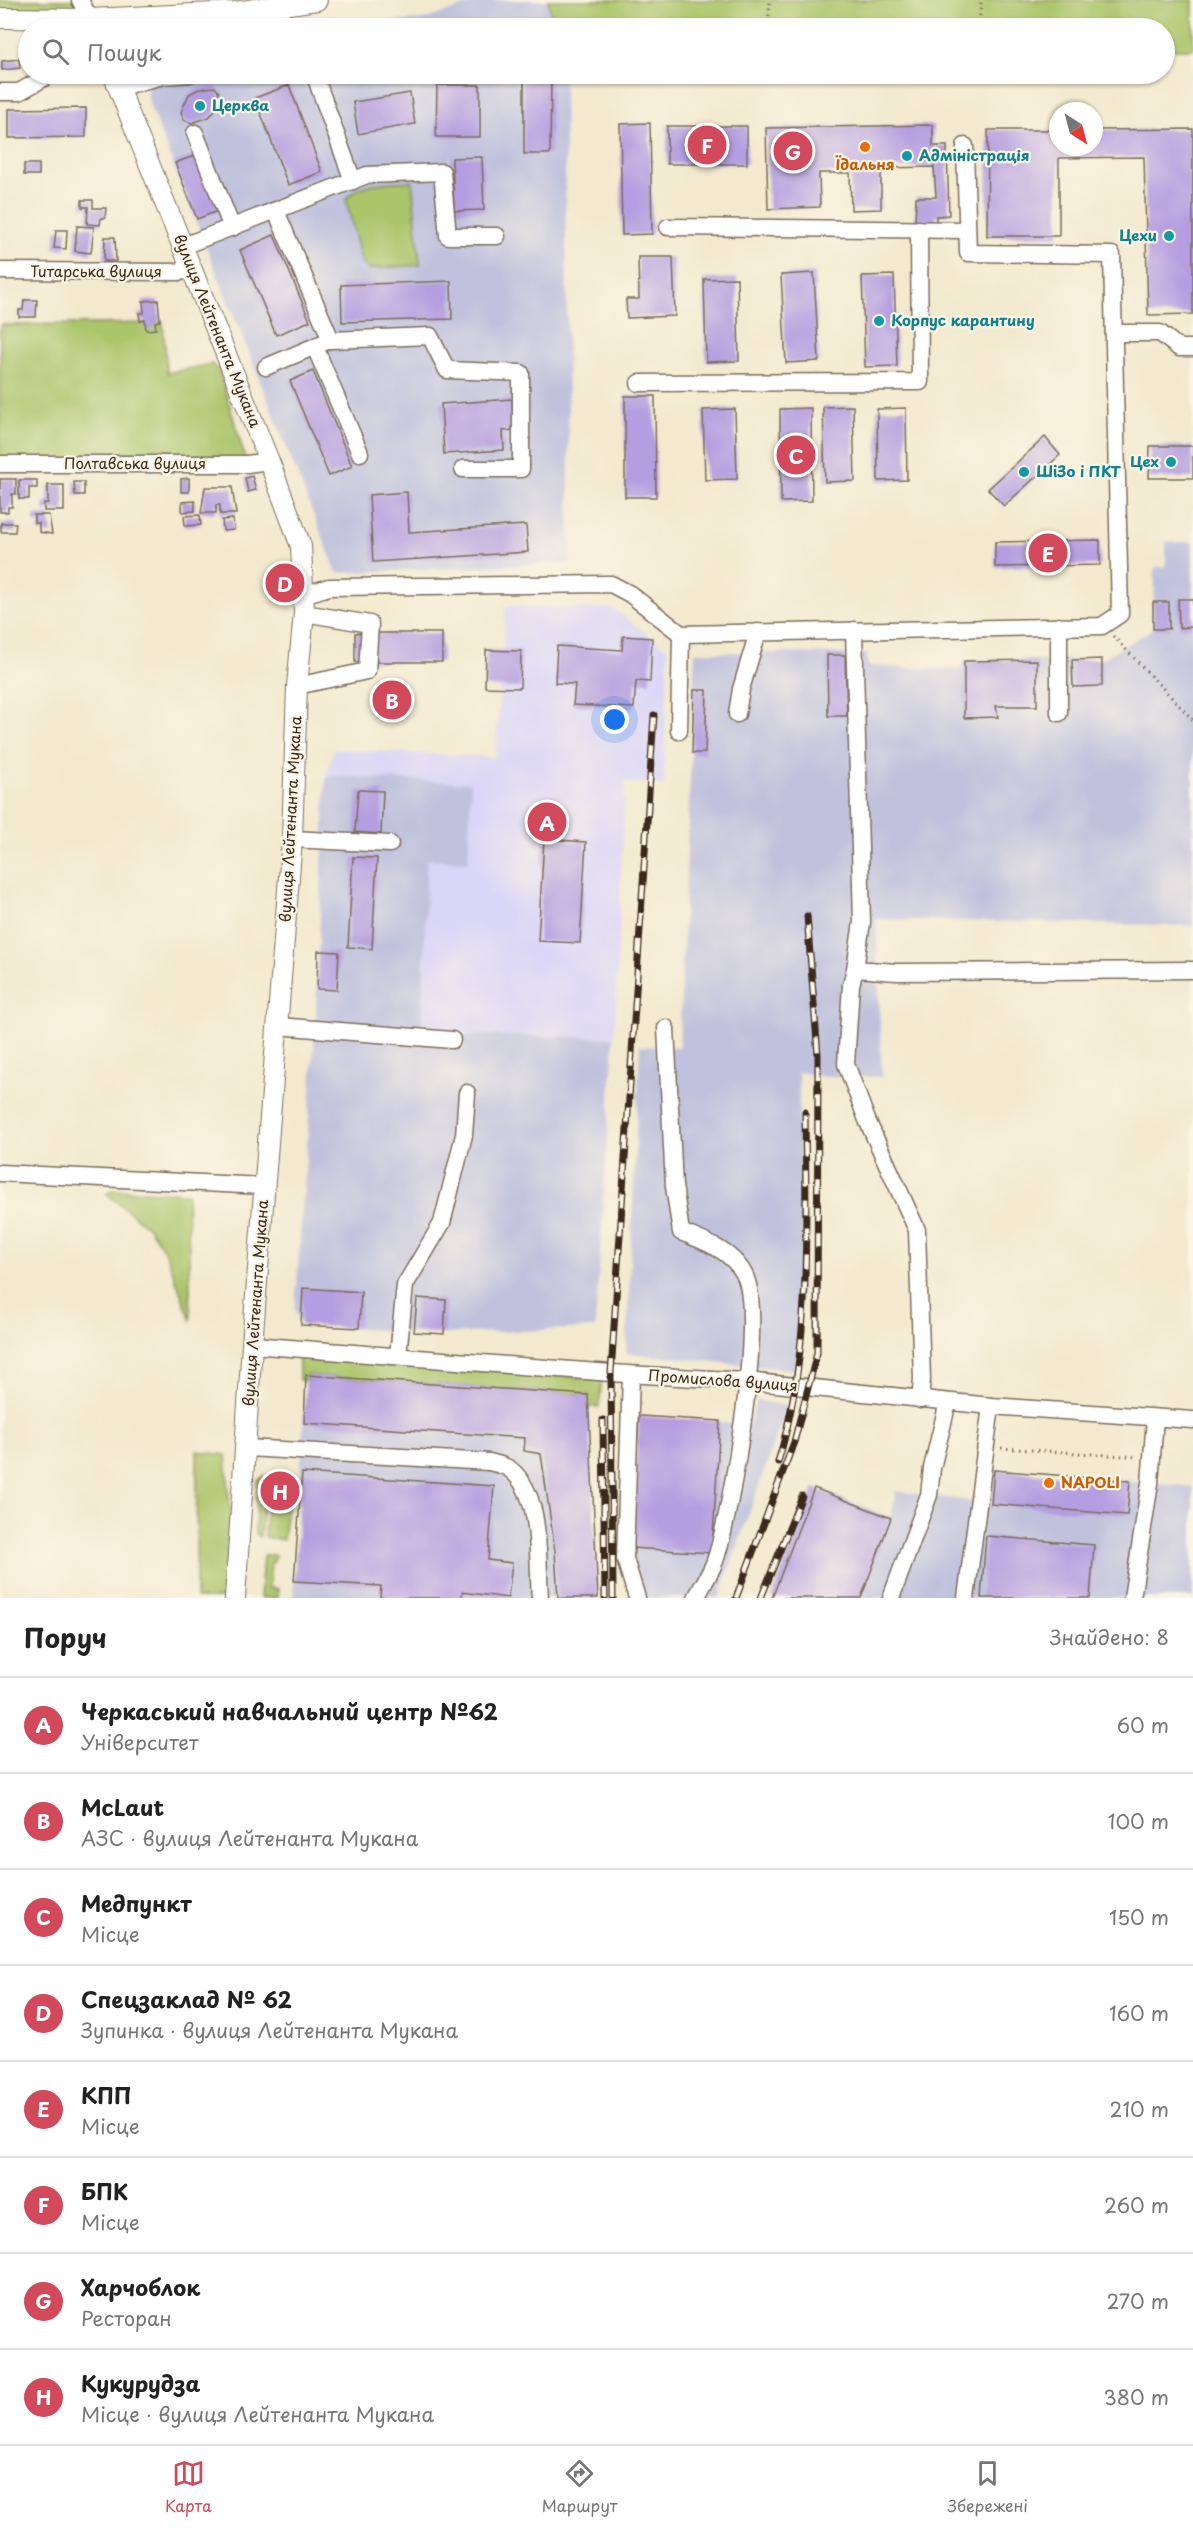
<!DOCTYPE html>
<html lang="uk">
<head>
<meta charset="utf-8">
<style>
  body { margin:0; font-family:"Playpen Sans",sans-serif; background:#f6f6f6; color:#222 }
  .compass { position:absolute; left:1049px; top:102px; width:54px; height:54px; border-radius:50%; background:#fff; box-shadow:0 2px 4px #0004; rotate:144deg }
  .you { position:absolute; left:615px; top:720px; width:21px; height:21px; margin:-15px; border:4px solid #fff; border-radius:50%; background:#1a73e8; box-shadow:0 0 0 9px #1a73e833 }
  .badge { display:grid; place-items:center; width:39px; height:39px; border-radius:50%; background:#d1495b; color:#fff; font-size:20px; font-weight:700 }
  .pin { position:absolute; translate:-50% -50%; border:3px solid #fff; box-shadow:0 2px 6px #0006 }
  .list { margin:0; padding:0; list-style:none }
  h2 { display:flex; justify-content:space-between; align-items:center; height:78px; margin:0; padding:0 24px; font-size:26px }
  h2 small { font-size:20px; font-weight:400; color:#767676 }
  .list li { display:grid; grid-template-columns:39px 1fr auto; gap:18px; align-items:center; box-sizing:border-box; height:96px; padding:0 24px; border-top:2px solid #e0e0e0 }
  .list b { display:block; font-size:22px; white-space:nowrap }
  .list p { margin:0; font-size:20px; white-space:nowrap; color:#767676 }
  .list em { font-size:20px; font-style:normal; color:#767676 }
  .icon { flex:none; width:33px; height:33px; fill:none; stroke:currentColor; stroke-width:2; stroke-linecap:round; stroke-linejoin:round }
  .map { position:relative; flex:none; width:1193px; height:1598px; overflow:hidden }
  .search { position:absolute; background:#fff; box-shadow:0 2px 4px #0004; left:18px; right:18px; top:18px; height:66px; display:flex; align-items:center; gap:15px; box-sizing:border-box; padding:0 21px; border-radius:33px; color:#767676; font-size:22px }
  .sheet { height:846px; background:#fff }
  nav { display:flex; justify-content:space-around; align-items:center; box-sizing:border-box; height:84px; border-top:2px solid #e0e0e0; background:#fff; font-size:16px; color:#767676 }
  nav a { display:grid; justify-items:center; gap:3px }
  nav .on { color:#d1495b }
  .map>svg:first-child { display:block }
  .built { fill:#dad6f7 }
  .industrial { fill:#c0c2dd }
  .green { fill:#abc56b; stroke:#737844; stroke-width:1.5 }
  .building { fill:#b49de0 }
  .lines { fill:none; stroke-linecap:round; stroke-linejoin:round }
  .minor-casing { stroke:#7b6d5c; stroke-width:19 }
  .major-casing { stroke:#7b6d5c; stroke-width:22 }
  .path { stroke:#7b6d5c; stroke-width:3; stroke-dasharray:1.5 4.5; stroke-linecap:butt }
  .minor { stroke:#fff; stroke-width:16 }
  .major { stroke:#fff; stroke-width:20 }
  .rail-casing { stroke:#3b2a1e; stroke-width:7 }
  .rail { stroke:#fcf5e5; stroke-width:4.5; stroke-dasharray:14; stroke-linecap:butt }
  .culture-dot { fill:#0f9aa8; stroke:#fcf5e5; stroke-width:2 }
  .food-dot { fill:#e8710a; stroke:#fcf5e5; stroke-width:2 }
  .labels { text-anchor:middle; stroke-width:4.5; stroke-linejoin:round; paint-order:stroke }
  .culture-label { font-size:15px; font-weight:bold; fill:#0d838f; stroke:#fcf5e5; text-anchor:start }
  .food-label { font-size:15px; font-weight:bold; fill:#c56008; stroke:#fcf5e5 }
  .street-label { font-size:15px; fill:#3b2a1e; stroke:#fcf5e5 }
</style>
</head>
<body>
<div class="map">
<svg width="1193" height="1598" viewBox="0 0 1193 1598">
  <rect width="100%" height="100%" fill="#fcf5e5"/>
  <filter id="ink" filterUnits="userSpaceOnUse"><feTurbulence type="fractalNoise" baseFrequency=".0167" numOctaves="2"/><feDisplacementMap in="SourceGraphic" scale="12" xChannelSelector="R" yChannelSelector="G"/><feConvolveMatrix kernelMatrix="1 2 1 2 8 2 1 2 1" color-interpolation-filters="sRGB"/></filter>
  <filter id="wash" filterUnits="userSpaceOnUse"><feTurbulence type="fractalNoise" baseFrequency=".008" numOctaves="4" result="noise"/><feDisplacementMap in="SourceGraphic" scale="24" xChannelSelector="R" yChannelSelector="G"/><feGaussianBlur stdDeviation="1.35" result="paint"/><feColorMatrix in="noise" values="0 0 0 0 0 0 0 0 0 0 0 0 0 0 0 0 0 1.4 0 .05"/><feComposite in="paint" operator="in"/></filter>
  <g filter="url(#wash)">
    <rect width="100%" height="100%" fill="#f2e9ce"/>
    <!-- built -->
    <path class="built" d="M506,606L614,609L668,650L664,785L625,782L614,1038L422,1035L427,859L326,776L334,749L495,757Z"/>
    <!-- industrial -->
    <g class="industrial">
      <path d="M482,0H548L554,28H354V22L423,20Z"/>
      <path d="M145,74H564L570,563L337,573L149,104Z"/>
      <path d="M1166,542H1193V926L876,919L882,1077L821,1076L798,1072L803,1254L797,1370L626,1353L640,1046L679,1048L695,652L867,654L868,666L963,670L964,661L1102,659L1153,629L1155,567H1166Z"/>
      <path d="M326,776L471,783L468,862L427,859L422,1034L614,1038L595,1328L444,1334L301,1325L295,1309L315,1032Z"/>
      <path d="M306,1375L588,1395L598,1598H293Z"/>
      <path d="M757,1400L787,1406L719,1598H631V1548L639,1416L749,1425Z"/>
      <path d="M994,1470L1193,1487V1598H772L814,1488L891,1518L896,1491L991,1504Z"/>
    </g>
    <!-- green -->
    <g class="green">
      <path d="M0,0H80L90,19L0,18Z"/>
      <path d="M548,0H1193V49H1165L1164,28H554Z"/>
      <path d="M412,181L420,265L368,269L361,260L346,199C360,180 390,183 412,181Z"/>
      <path d="M163,323L167,373L212,364L219,370L247,464H0V325Z"/>
      <path d="M111,1190L187,1193L191,1321L165,1251L149,1228L107,1194Z"/>
      <path d="M299,1355L602,1379L599,1407H587L588,1395L306,1375V1381L299,1380Z"/>
      <path d="M197,1451L226,1455L231,1521L226,1598H196Z"/>
      <path d="M264,1476L265,1482L260,1537L255,1534L257,1481Z"/>
      <path d="M269,1482H290L283,1540L264,1537Z"/>
      <path d="M263,1555H275L274,1562H271L269,1588L278,1589V1598H260Z"/>
    </g>
    <g id="blocks">
      <!-- building -->
      <g class="building">
        <path d="M19,59L20,68L2,70V61Z"/>
        <path d="M524,74H551L550,154H524Z"/>
        <path d="M289,85L322,172L288,185L255,98Z"/>
        <path d="M437,85H480V137H436Z"/>
        <path d="M215,87L219,92L217,108L209,117L192,123L184,120L181,112L189,94L199,89Z"/>
        <path d="M410,93L415,124L358,134L353,102Z"/>
        <path d="M86,108V137L9,138V109Z"/>
        <path d="M650,123L652,234L622,235L620,124Z"/>
        <path d="M933,125V146H947L949,215L936,216V223H915L916,197H936L934,167L881,168V209L851,210L850,173H819L820,207L768,209L766,128Z"/>
        <rect x="667" y="126" width="80" height="38"/>
        <path d="M1193,129V314L1148,315L1144,157L1059,158V236H987L988,130H1058V147H1094V130Z"/>
        <path d="M202,153L223,209L197,219L175,163Z"/>
        <path d="M482,157L484,210L454,211L452,158Z"/>
        <rect x="24" y="164" width="15" height="11"/>
        <path d="M82,200H93V208H106L105,218H101L100,225L87,224L88,207H82Z"/>
        <path d="M77,226L94,227L91,253L75,251Z"/>
        <path d="M56,230H67L66,249L54,248Z"/>
        <path d="M274,235L310,321L276,335L240,250Z"/>
        <path d="M105,237H115L116,261H104Z"/>
        <path d="M638,257H673L675,316L627,318L626,299H639Z"/>
        <path d="M814,273L819,361L786,363L781,275Z"/>
        <path d="M894,275L897,366L865,367L862,276Z"/>
        <path d="M737,278L739,361L706,362L704,279Z"/>
        <path d="M451,281L452,319L342,322L341,285Z"/>
        <path d="M24,300H37L36,317H19V310H23Z"/>
        <path d="M158,300L160,321L155,322L156,329L146,330L145,320L140,321L139,313H144L143,301Z"/>
        <path d="M313,371L352,466L329,476L290,381Z"/>
        <path d="M625,396H655L656,497H625Z"/>
        <path d="M512,399L514,430L503,431L504,450L444,454L441,404Z"/>
        <path d="M853,406L855,481L825,482L823,407Z"/>
        <path d="M811,408L812,501L781,502L780,409Z"/>
        <path d="M906,408L907,480L878,481L877,409Z"/>
        <path d="M735,409L737,479L705,480L703,410Z"/>
        <path d="M1045,437L1060,455L1004,506L988,489Z"/>
        <path d="M1150,446H1193V478H1149Z"/>
        <path d="M252,476L256,490L248,492L245,478Z"/>
        <path d="M189,478V492H181V479Z"/>
        <path d="M0,479H16V494H12V507H8V512H0Z"/>
        <path d="M19,480H37V488H29V499H19Z"/>
        <path d="M74,482H84V495H75Z"/>
        <path d="M48,485H64V511H44V503H48Z"/>
        <path d="M205,487H232L236,514H220V505H216V513H201Z"/>
        <path d="M407,492L409,532L526,525L528,552L373,562L369,495Z"/>
        <path d="M195,501V511L182,512V502Z"/>
        <path d="M34,515H49L52,534L39,532V523H34Z"/>
        <path d="M200,515L201,525L185,526L184,516Z"/>
        <path d="M233,519L234,530L223,531L222,520Z"/>
        <path d="M1,523H16L15,532H1Z"/>
        <path d="M1100,540V565L995,567V542Z"/>
        <path d="M282,570L285,590L279,591L275,571Z"/>
        <path d="M1178,599H1193V627L1179,628Z"/>
        <rect x="1153" y="602" width="16" height="27"/>
        <rect x="355" y="633" width="87" height="29"/>
        <path d="M623,636L652,638L650,682L636,681L634,708L573,705L575,684L555,683L557,646L622,650Z"/>
        <path d="M486,650L521,651L520,688L485,687Z"/>
        <path d="M827,655H845L847,716H828Z"/>
        <path d="M1102,659V686L1073,687L1072,660Z"/>
        <path d="M1037,660V706H996L998,717L964,718V661Z"/>
        <path d="M694,690H707L705,753H692Z"/>
        <path d="M358,790L383,791L381,834L355,832Z"/>
        <path d="M544,839L586,842L580,943L538,941Z"/>
        <path d="M353,857L377,858L372,949L348,947Z"/>
        <path d="M318,951L339,952L337,990L317,989Z"/>
        <path d="M303,1288L361,1292L359,1328L301,1325Z"/>
        <path d="M417,1298L446,1300L444,1334L414,1332Z"/>
        <path d="M306,1375L588,1395L598,1598H558L555,1551L541,1454L524,1451L525,1438L304,1423Z"/>
        <path d="M639,1416L720,1421L712,1553L631,1548Z"/>
        <path d="M994,1470L1130,1481L1127,1515L991,1504Z"/>
        <path d="M302,1473L494,1486L488,1560L512,1563L508,1598L462,1592V1598H380L381,1586L294,1581Z"/>
        <path d="M814,1488L891,1518L861,1598H772Z"/>
        <path d="M986,1536L1094,1545L1090,1598H981Z"/>
      </g>
    </g>
  </g>
  <g filter="url(#ink)">
    <use href="#blocks" fill-opacity="0" stroke="#7b6d5c" stroke-width="1.5"/>
    <g class="lines">
      <defs>
        <g id="minor">
          <path d="M80,0L90,19"/>
          <path d="M312,74L315,76L353,181"/>
          <path d="M120,87L163,76L189,74"/>
          <path d="M0,92H19L51,74"/>
          <path d="M195,133L232,228"/>
          <path d="M276,211L331,340L430,336L447,370L521,373V469H463"/>
          <path d="M668,227L967,230"/>
          <path d="M183,246L367,175L442,172L448,236H497"/>
          <path d="M0,271L180,272L192,269"/>
          <path d="M1114,333H1160L1179,348H1193"/>
          <path d="M315,347L360,453"/>
          <path d="M266,367L325,342"/>
          <path d="M639,383L920,382L919,229"/>
          <path d="M0,464H247L269,461"/>
          <path d="M303,595L329,587L611,584L630,594L681,634L1102,626L1120,614L1112,255L968,253L965,146"/>
          <path d="M1059,626V713"/>
          <path d="M854,630L862,922L855,969L897,972L1193,970"/>
          <path d="M297,686L367,671L370,624L304,613"/>
          <path d="M737,714L741,689L758,632"/>
          <path d="M679,731L681,634"/>
          <path d="M292,839L390,844"/>
          <path d="M855,969L851,985L846,1064L867,1120L917,1230L922,1379L920,1400"/>
          <path d="M278,1026L452,1040"/>
          <path d="M666,1028L674,1186L681,1232C705,1242 731,1250 744,1274C766,1313 731,1515 715,1561C710,1574 702,1586 696,1598"/>
          <path d="M0,1173L264,1186"/>
          <path d="M252,1345L611,1373L746,1381L991,1406L1193,1420"/>
          <path d="M398,1356L405,1285L442,1223L464,1135L467,1093"/>
          <path d="M631,1375L625,1559L637,1598"/>
          <path d="M247,1448L489,1462C496,1464 505,1465 511,1470C543,1496 537,1560 540,1598"/>
          <path d="M891,1598L929,1495L932,1468L948,1402"/>
          <path d="M966,1598L991,1406"/>
          <path d="M1132,1598L1150,1483L1155,1418"/>
        </g>
        <g id="major">
          <path d="M0,18L90,19L235,12L317,0"/>
          <path d="M113,74L269,461L301,546L304,613L297,686L292,839L252,1345L235,1598"/>
        </g>
      </defs>
      <!-- minor casing -->
      <use href="#minor" class="minor-casing"/>
      <!-- major casing -->
      <use href="#major" class="major-casing"/>
      <!-- path -->
      <g class="path">
        <path d="M768,28L770,0"/>
        <path d="M979,28L981,0"/>
        <path d="M1113,636L1193,720"/>
        <path d="M1001,1448L1138,1457"/>
      </g>
      <!-- minor -->
      <use href="#minor" class="minor"/>
      <!-- major -->
      <use href="#major" class="major"/>
      <defs>
        <g id="rail">
          <path d="M603,1420L605,1598"/>
          <path d="M778,1462C812,1349 806,1230 805,1112"/>
          <path d="M613,1598L611,1373L654,715"/>
          <path d="M736,1598L794,1442L817,1353L818,1055L807,916"/>
          <path d="M761,1598L802,1496"/>
        </g>
      </defs>
      <!-- rail casing -->
      <use href="#rail" class="rail-casing"/>
      <!-- rail -->
      <use href="#rail" class="rail"/>
    </g>
  </g>
  <!-- markers -->
  <g class="culture-dot">
    <circle cx="200" cy="106" r="6"/>
    <circle cx="907" cy="156" r="6"/>
    <circle cx="1169" cy="236" r="6"/>
    <circle cx="879" cy="321" r="6"/>
    <circle cx="1171" cy="462" r="6"/>
    <circle cx="1024" cy="472" r="6"/>
  </g>
  <g class="food-dot">
    <circle cx="865" cy="147" r="6"/>
    <circle cx="1049" cy="1483" r="6"/>
  </g>
  <g class="labels">
    <!-- culture labels -->
    <g class="culture-label">
      <text x="212" y="111">Церква</text>
      <text x="919" y="161">Адміністрація</text>
      <text x="1157" y="241" text-anchor="end">Цехи</text>
      <text x="891" y="326">Корпус карантину</text>
      <text x="1159" y="467" text-anchor="end">Цех</text>
      <text x="1036" y="477">ШіЗо і ПКТ</text>
    </g>
    <!-- food labels -->
    <g class="food-label">
      <text x="865" y="170">Їдальня</text>
      <text x="1061" y="1488" text-anchor="start">NAPOLI</text>
    </g>
    <!-- street labels -->
    <g class="street-label">
      <text x="96" y="277">Титарська вулиця</text>
      <text transform="translate(217 331) rotate(68)" y="5">вулиця Лейтенанта Мукана</text>
      <text x="135" y="469">Полтавська вулиця</text>
      <text transform="translate(291 819) rotate(-87)" y="5">вулиця Лейтенанта Мукана</text>
      <text transform="translate(256 1303) rotate(-86)" y="5">вулиця Лейтенанта Мукана</text>
      <text transform="translate(723 1381) rotate(4)" y="5">Промислова вулиця</text>
    </g>
  </g>
</svg>
<svg class="compass" viewBox="-18 -18 36 36"><path d="M0-13l5 13h-10z" fill="#e53935"/><path d="M0 13l5-13h-10z" fill="#767676"/></svg>
<div class="you"></div>
<div class="pin badge" style="left:547px;top:822px">A</div>
<div class="pin badge" style="left:392px;top:700px">B</div>
<div class="pin badge" style="left:796px;top:455px">C</div>
<div class="pin badge" style="left:285px;top:583px">D</div>
<div class="pin badge" style="left:1048px;top:553px">E</div>
<div class="pin badge" style="left:707px;top:145px">F</div>
<div class="pin badge" style="left:793px;top:151px">G</div>
<div class="pin badge" style="left:280px;top:1491px">H</div>
<div class="search"><svg class="icon" aria-label="search" viewBox="0 0 24 24"><circle cx="10" cy="10" r="6"/><path d="M15 15l6 6"/></svg>Пошук</div>
</div>
<section class="sheet">
<h2>Поруч<small>Знайдено: 8</small></h2>
<ul class="list">
<li><span class="badge">A</span><div><b>Черкаський навчальний центр №62</b><p>Університет</p></div><em>60 m</em></li>
<li><span class="badge">B</span><div><b>McLaut</b><p>АЗС · вулиця Лейтенанта Мукана</p></div><em>100 m</em></li>
<li><span class="badge">C</span><div><b>Медпункт</b><p>Місце</p></div><em>150 m</em></li>
<li><span class="badge">D</span><div><b>Спецзаклад № 62</b><p>Зупинка · вулиця Лейтенанта Мукана</p></div><em>160 m</em></li>
<li><span class="badge">E</span><div><b>КПП</b><p>Місце</p></div><em>210 m</em></li>
<li><span class="badge">F</span><div><b>БПК</b><p>Місце</p></div><em>260 m</em></li>
<li><span class="badge">G</span><div><b>Харчоблок</b><p>Ресторан</p></div><em>270 m</em></li>
<li><span class="badge">H</span><div><b>Кукурудза</b><p>Місце · вулиця Лейтенанта Мукана</p></div><em>380 m</em></li>
</ul>
</section>
<nav>
<a class="on"><svg class="icon" aria-label="map" viewBox="0 0 24 24"><path d="M3 6l6-2 6 2 6-2v14l-6 2-6-2-6 2zM9 4v14M15 6v14"/></svg>Карта</a>
<a><svg class="icon" aria-label="directions" viewBox="0 0 24 24"><path d="M12 3l9 9-9 9-9-9zM9 14v-3h6M13 9l2 2-2 2"/></svg>Маршрут</a>
<a><svg class="icon" aria-label="saved" viewBox="0 0 24 24"><path d="M7 4h10v16l-5-4-5 4z"/></svg>Збережені</a>
</nav>
</body>
</html>
